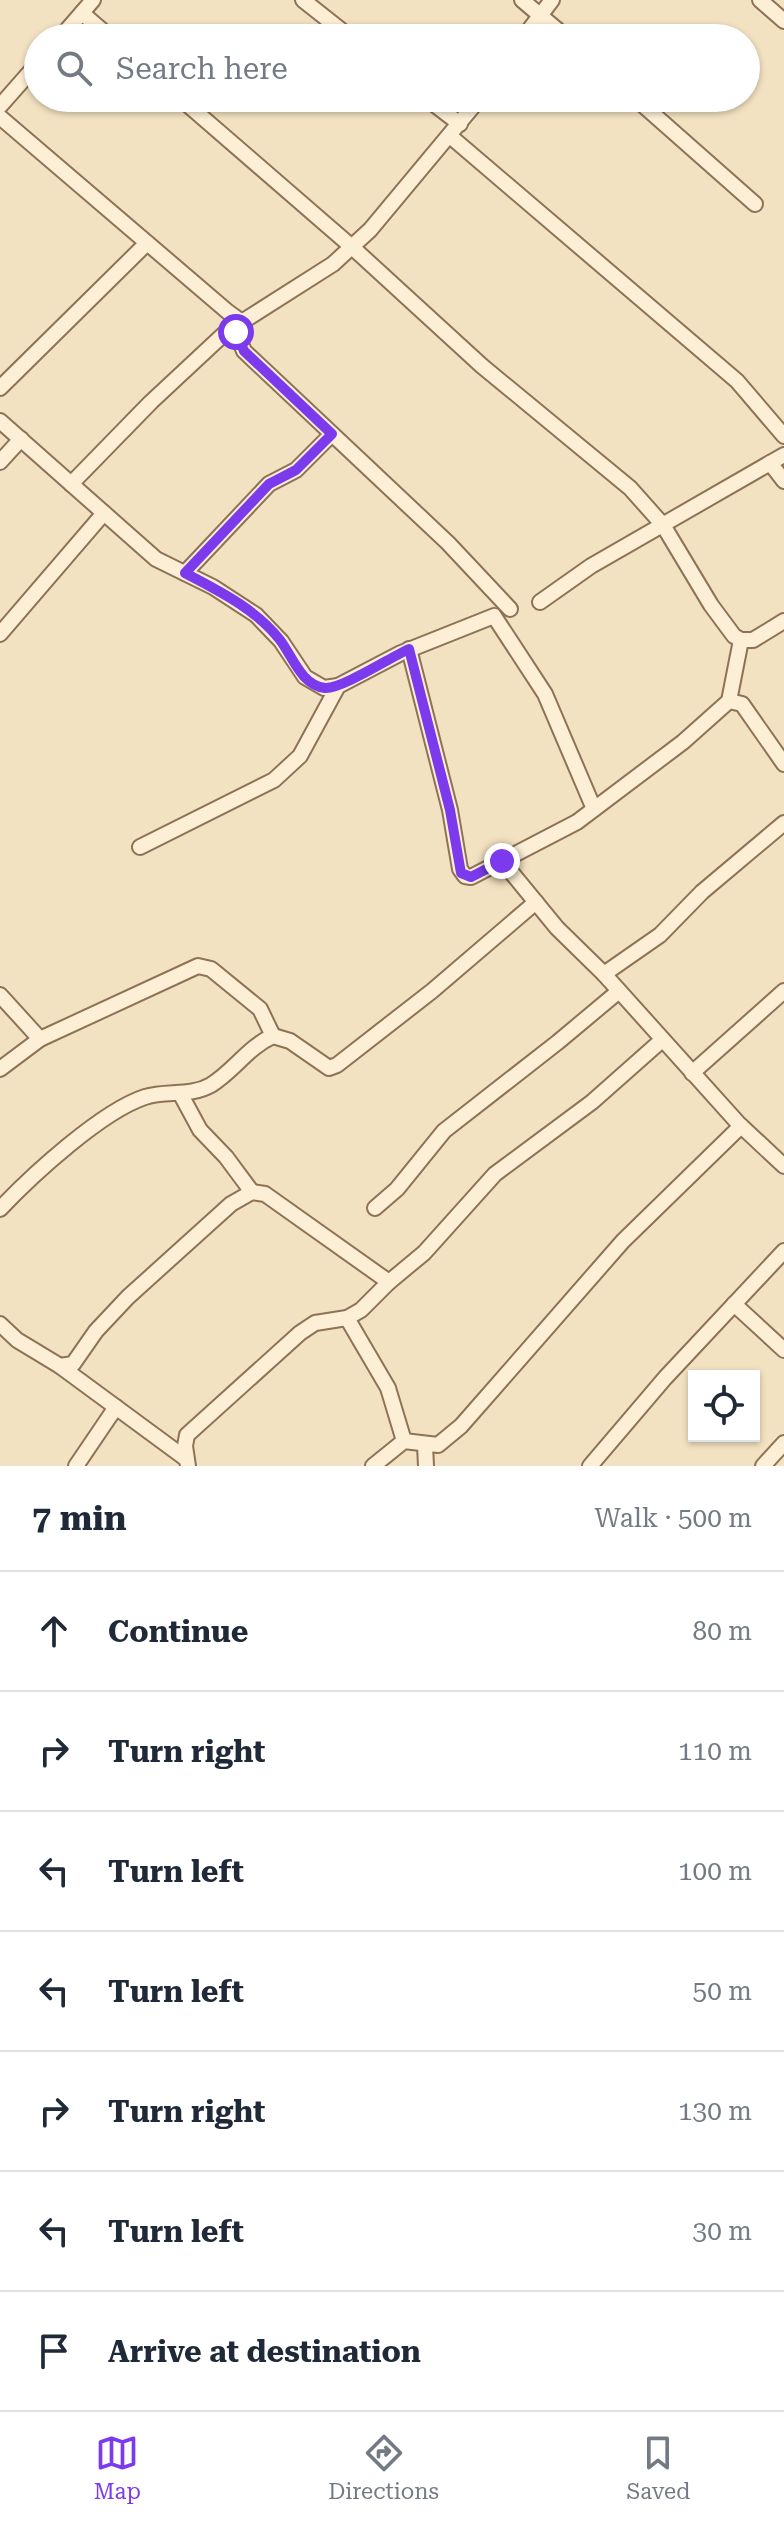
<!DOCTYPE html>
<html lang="en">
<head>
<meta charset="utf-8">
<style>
  body { margin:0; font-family:"Roboto Serif",serif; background:#f2f2f3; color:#1f2937 }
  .controls { position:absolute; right:24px; bottom:24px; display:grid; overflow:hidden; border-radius:0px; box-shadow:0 2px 6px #0004 }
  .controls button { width:72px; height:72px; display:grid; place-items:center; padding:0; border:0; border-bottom:2px solid #e0e1e3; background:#fff; color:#1f2937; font:40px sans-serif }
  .stop { position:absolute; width:24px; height:24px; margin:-18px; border:6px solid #7c3aed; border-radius:50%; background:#fff }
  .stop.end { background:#7c3aed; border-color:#fff; box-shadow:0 2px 8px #0008 }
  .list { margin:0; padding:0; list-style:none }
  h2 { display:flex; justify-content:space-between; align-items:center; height:104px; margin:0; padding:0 32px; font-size:34px }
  h2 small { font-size:26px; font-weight:400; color:#747a83 }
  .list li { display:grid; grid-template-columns:52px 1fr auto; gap:24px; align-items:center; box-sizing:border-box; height:120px; padding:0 32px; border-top:2px solid #e0e1e3 }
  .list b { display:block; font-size:30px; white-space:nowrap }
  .list em { font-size:26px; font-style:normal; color:#747a83 }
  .icon { flex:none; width:44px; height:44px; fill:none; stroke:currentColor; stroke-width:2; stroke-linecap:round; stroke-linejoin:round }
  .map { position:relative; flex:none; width:784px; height:1466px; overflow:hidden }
  .search { position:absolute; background:#fff; box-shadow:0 2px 6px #0004; left:24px; right:24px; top:24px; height:88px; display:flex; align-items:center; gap:20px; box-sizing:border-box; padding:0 28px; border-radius:44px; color:#747a83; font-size:30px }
  .sheet { height:944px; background:#fff }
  nav { display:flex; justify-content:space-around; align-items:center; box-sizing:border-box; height:112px; border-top:2px solid #e0e1e3; background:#fff; font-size:22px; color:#747a83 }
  nav a { display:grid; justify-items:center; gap:4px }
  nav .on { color:#7c3aed }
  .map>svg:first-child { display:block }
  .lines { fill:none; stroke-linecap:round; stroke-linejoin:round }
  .street-casing { stroke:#8e7256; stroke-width:18 }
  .street { stroke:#fcefd5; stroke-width:14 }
  .route { stroke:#7c3aed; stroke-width:10 }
</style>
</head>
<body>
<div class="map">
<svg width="784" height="1466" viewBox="0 0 784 1466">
  <rect width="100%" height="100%" fill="#f3e2c1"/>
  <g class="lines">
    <defs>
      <g id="street">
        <path d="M303,0L351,38"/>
        <path d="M522,0L567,38"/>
        <path d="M760,0L784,21"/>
        <path d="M82,13L111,38"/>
        <path d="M60,38L93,0"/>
        <path d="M523,38L552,0"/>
        <path d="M180,98L352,247L482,366L630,488L663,525L711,605L734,636L741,640H753L784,621"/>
        <path d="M426,98L460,124"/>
        <path d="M635,98L755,204"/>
        <path d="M0,106L38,63"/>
        <path d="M0,117L228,312L239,320H245L333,264L370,230L480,98"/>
        <path d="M450,136L737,381L784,436"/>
        <path d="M239,320L236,332L244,351L448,543L510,609"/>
        <path d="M0,388L147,243"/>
        <path d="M0,421L156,559L213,587L256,615L281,641L305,677L324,688L338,686L401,653L494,616L545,694L594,809"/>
        <path d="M0,462L21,439"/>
        <path d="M770,463L784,481"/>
        <path d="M71,484L151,402L239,320"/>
        <path d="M185,573L269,484L296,470L332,434"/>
        <path d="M540,602L591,566L784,455"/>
        <path d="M0,634L104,513"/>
        <path d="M409,649L450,810L460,869L465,876L471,877L577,822L683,742L729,701L741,640"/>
        <path d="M729,701L742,704L784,764"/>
        <path d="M140,847L274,780L300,756L338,686"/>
        <path d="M502,861L557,928L604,974L738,1123L784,1166"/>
        <path d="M604,974L660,935L702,892L784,823"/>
        <path d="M0,995L40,1039"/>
        <path d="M0,1069L40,1039L198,966L211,969L260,1009L273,1036"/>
        <path d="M692,1073L784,991"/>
        <path d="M180,1093L200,1130L226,1157L252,1192"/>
        <path d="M375,1208L397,1189L444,1131L558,1042L619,991"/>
        <path d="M0,1209C32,1175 102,1111 145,1097C167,1090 190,1097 211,1085C234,1071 248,1047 273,1036L290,1041L329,1068L337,1065L432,991L536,902"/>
        <path d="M734,1304L784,1350"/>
        <path d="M347,1318L388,1388L404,1441"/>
        <path d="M0,1324L17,1340L60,1366L73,1364L96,1331L128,1297L231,1204L252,1192L265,1194L389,1282L424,1253L495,1174L592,1102L662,1040"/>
        <path d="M60,1366L185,1458"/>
        <path d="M425,1445L426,1466"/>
        <path d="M76,1466L116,1407"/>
        <path d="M188,1466L185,1446L187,1435L300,1333L315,1323L347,1318L361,1310L389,1282"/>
        <path d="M373,1466L404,1441L438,1445L461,1426L623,1241L741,1126"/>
        <path d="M590,1466L665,1378L784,1251"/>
        <path d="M763,1466L784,1443"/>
      </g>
    </defs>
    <!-- street casing -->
    <use href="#street" class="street-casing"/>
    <!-- street -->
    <use href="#street" class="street"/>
  </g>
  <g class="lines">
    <!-- route -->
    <path class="route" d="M236,332L244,351L332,434L296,470L269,484L185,573C219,591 256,609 280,640C293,657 301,685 325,688C342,689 391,657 409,649L450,810L461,873L471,877L502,861"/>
  </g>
</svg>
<div class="controls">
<button><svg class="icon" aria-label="locate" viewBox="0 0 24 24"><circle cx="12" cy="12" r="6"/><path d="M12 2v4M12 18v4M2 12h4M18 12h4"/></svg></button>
</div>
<div class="stop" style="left:236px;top:332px"></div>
<div class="stop end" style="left:502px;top:861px"></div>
<div class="search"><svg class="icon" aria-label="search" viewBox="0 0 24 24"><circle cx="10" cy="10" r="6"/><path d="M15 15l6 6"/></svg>Search here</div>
</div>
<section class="sheet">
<h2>7 min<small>Walk · 500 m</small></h2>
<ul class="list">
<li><svg class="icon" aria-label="ahead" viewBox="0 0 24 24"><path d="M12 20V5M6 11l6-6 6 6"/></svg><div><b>Continue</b></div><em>80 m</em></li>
<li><svg class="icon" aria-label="right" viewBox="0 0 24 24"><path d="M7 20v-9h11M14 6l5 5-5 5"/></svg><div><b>Turn right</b></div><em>110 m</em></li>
<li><svg class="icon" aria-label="left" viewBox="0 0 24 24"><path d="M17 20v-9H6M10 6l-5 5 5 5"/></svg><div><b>Turn left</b></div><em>100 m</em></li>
<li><svg class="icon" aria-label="left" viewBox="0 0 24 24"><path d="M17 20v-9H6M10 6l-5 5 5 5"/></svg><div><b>Turn left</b></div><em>50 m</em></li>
<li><svg class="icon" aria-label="right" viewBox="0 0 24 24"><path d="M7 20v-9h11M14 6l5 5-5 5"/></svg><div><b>Turn right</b></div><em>130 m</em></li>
<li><svg class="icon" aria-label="left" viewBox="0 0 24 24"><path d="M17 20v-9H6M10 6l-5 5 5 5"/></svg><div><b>Turn left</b></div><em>30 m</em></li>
<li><svg class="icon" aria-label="arrive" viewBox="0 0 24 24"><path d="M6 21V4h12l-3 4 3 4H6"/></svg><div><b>Arrive at destination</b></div></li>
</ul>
</section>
<nav>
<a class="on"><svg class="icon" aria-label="map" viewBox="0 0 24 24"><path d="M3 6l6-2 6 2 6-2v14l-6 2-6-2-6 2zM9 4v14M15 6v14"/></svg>Map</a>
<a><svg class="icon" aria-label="directions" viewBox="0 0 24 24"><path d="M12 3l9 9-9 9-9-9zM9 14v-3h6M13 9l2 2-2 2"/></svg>Directions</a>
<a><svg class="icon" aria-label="saved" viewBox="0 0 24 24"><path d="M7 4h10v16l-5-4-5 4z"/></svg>Saved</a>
</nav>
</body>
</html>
